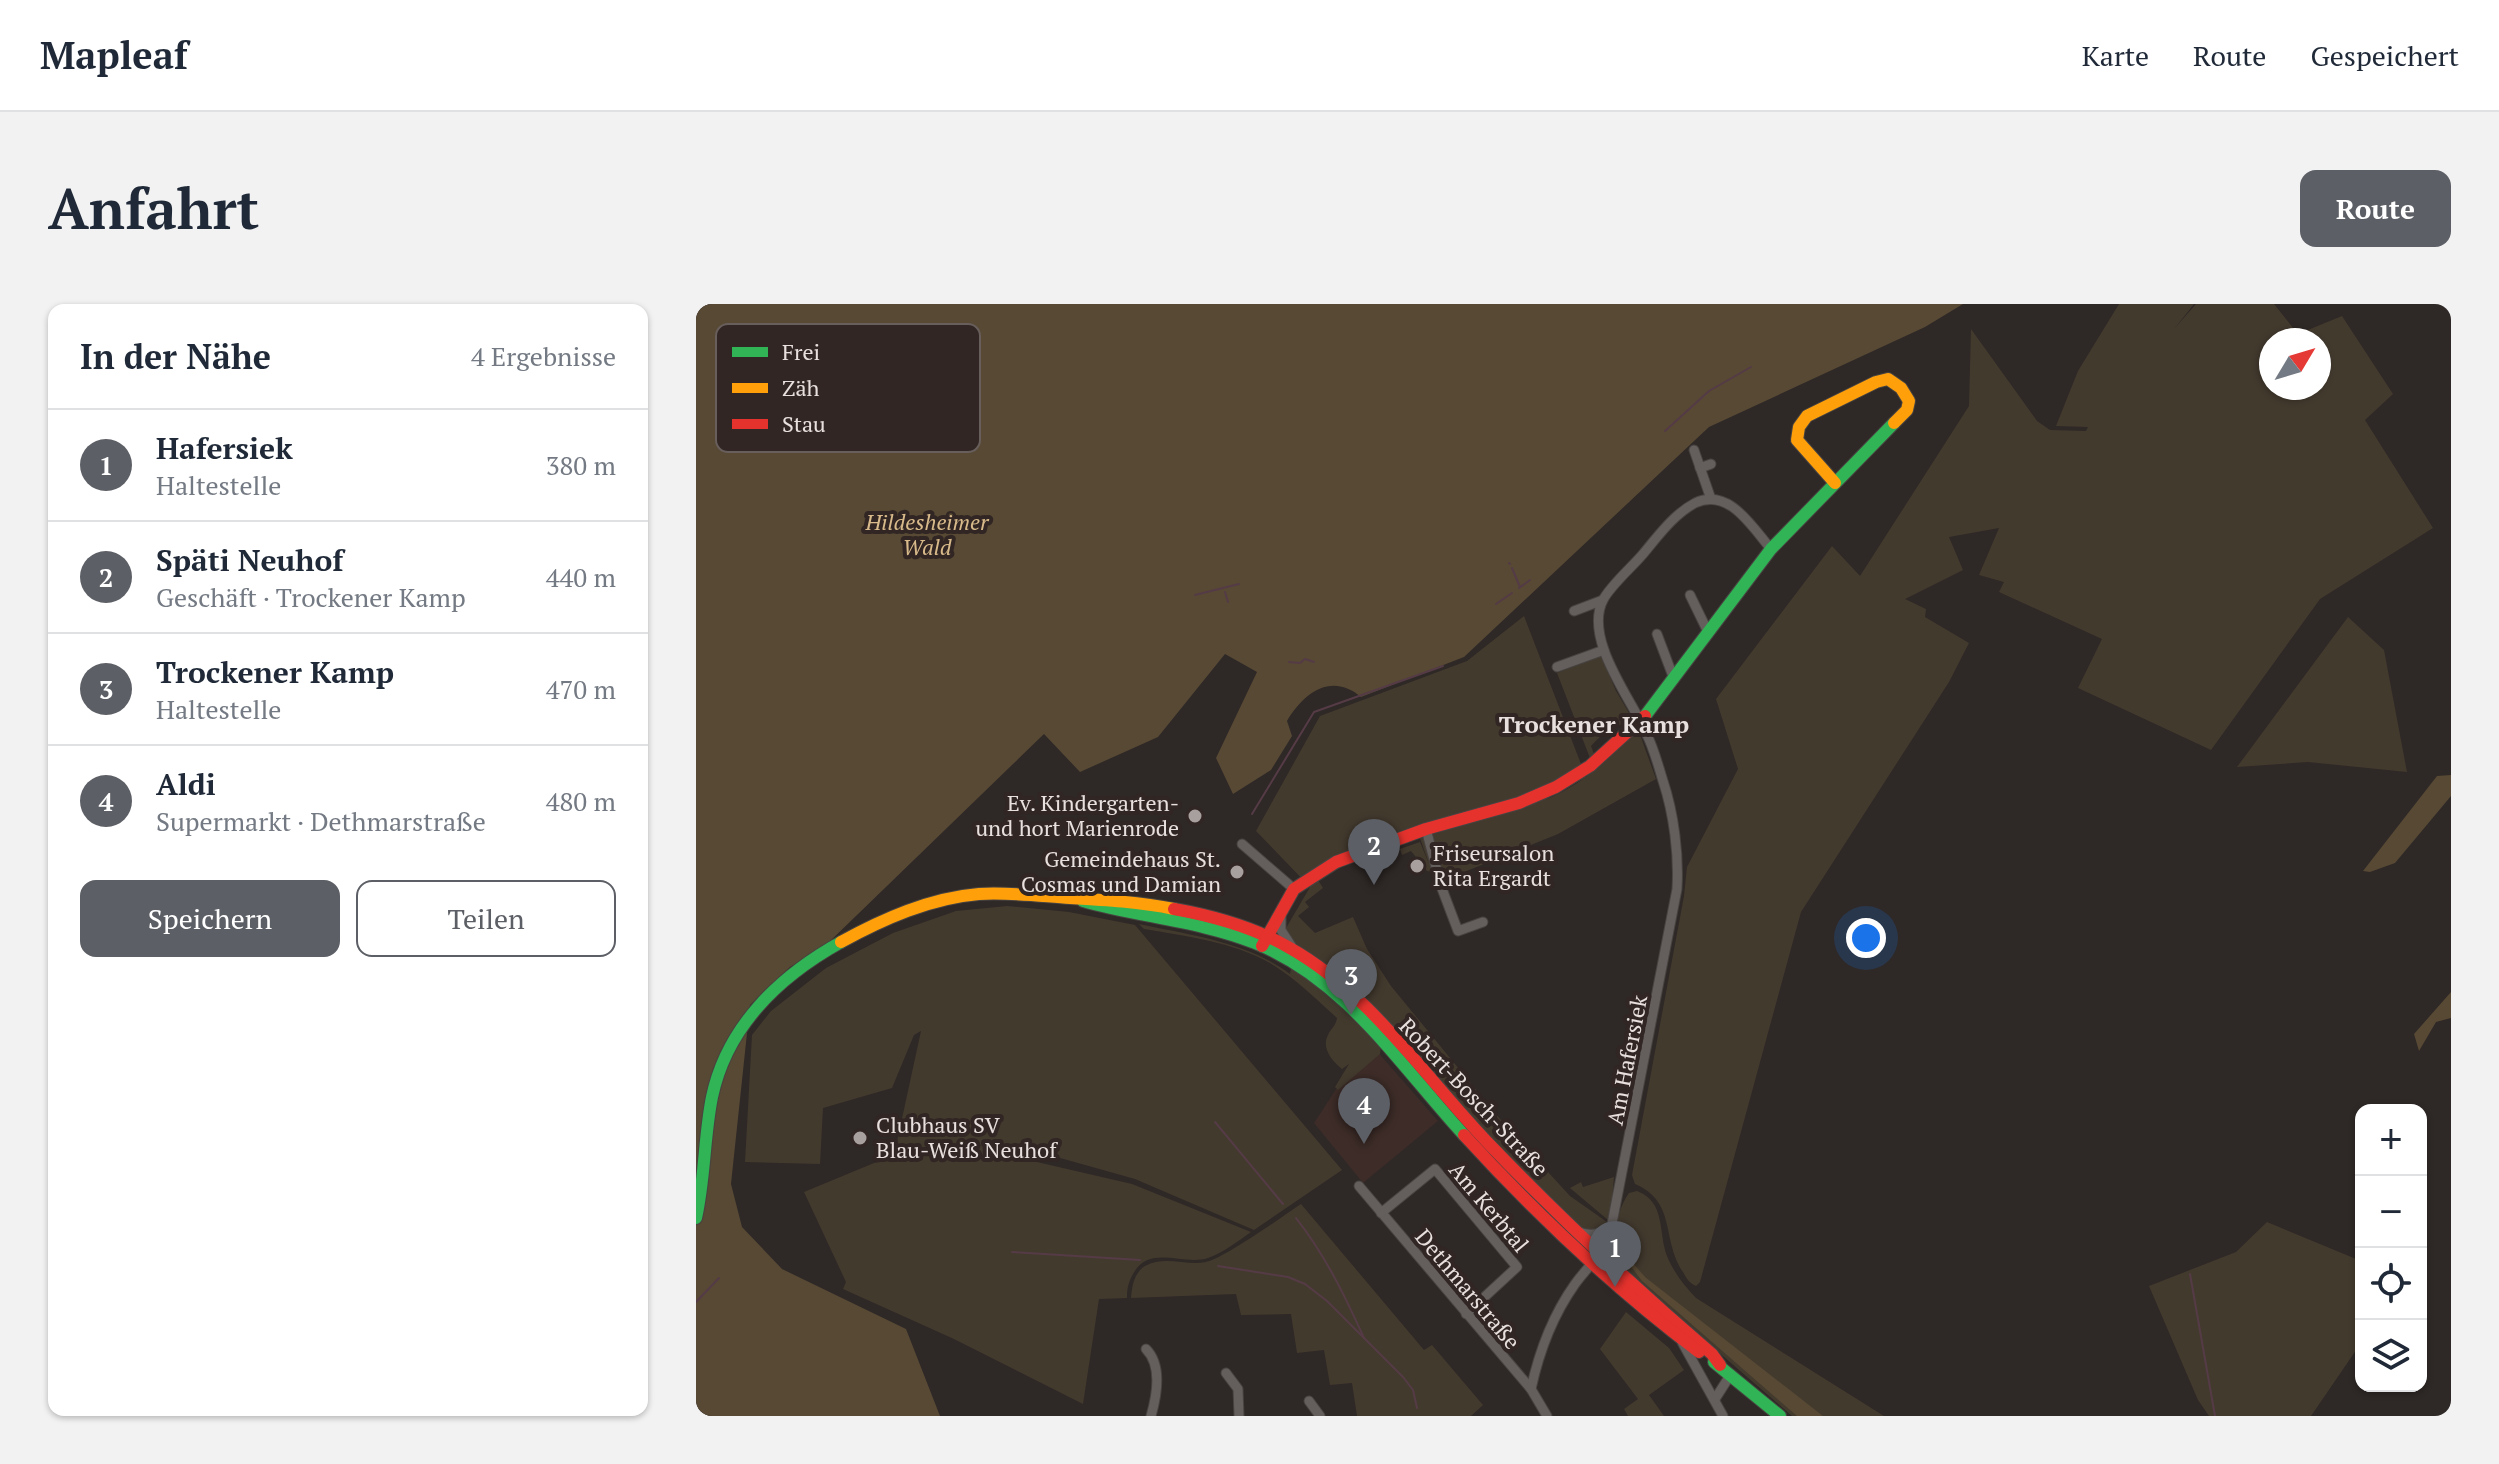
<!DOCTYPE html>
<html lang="de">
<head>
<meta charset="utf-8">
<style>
  body { margin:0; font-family:"PT Serif",serif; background:#f2f2f3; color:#1f2937 }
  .controls { position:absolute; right:24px; bottom:24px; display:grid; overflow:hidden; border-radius:16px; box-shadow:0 2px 6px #0004 }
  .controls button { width:72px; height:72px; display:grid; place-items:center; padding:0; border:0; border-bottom:2px solid #e0e1e3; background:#fff; color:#1f2937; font:40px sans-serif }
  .compass { position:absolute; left:1563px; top:24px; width:72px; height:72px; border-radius:50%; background:#fff; box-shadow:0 2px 6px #0004; rotate:52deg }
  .you { position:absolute; left:1170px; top:634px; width:28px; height:28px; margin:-20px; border:6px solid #fff; border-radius:50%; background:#1a73e8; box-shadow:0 0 0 12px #1a73e833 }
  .badge { display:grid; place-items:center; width:52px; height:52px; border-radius:50%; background:#5c5f65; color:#fff; font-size:26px; font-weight:700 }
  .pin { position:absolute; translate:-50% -66px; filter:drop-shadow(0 2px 4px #0008) }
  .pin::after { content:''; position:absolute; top:42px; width:28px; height:24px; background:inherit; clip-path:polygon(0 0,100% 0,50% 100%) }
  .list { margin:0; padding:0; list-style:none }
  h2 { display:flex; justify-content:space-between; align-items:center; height:104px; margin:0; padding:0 32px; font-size:34px }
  h2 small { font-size:26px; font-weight:400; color:#747a83 }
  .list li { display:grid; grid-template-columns:52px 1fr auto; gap:24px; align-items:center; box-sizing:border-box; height:112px; padding:0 32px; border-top:2px solid #e0e1e3 }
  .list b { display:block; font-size:30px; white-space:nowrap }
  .list p { margin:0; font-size:26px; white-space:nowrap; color:#747a83 }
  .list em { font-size:26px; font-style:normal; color:#747a83 }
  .actions { display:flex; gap:16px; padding:24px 32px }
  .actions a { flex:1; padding:18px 0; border:2px solid #5c5f65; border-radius:16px; text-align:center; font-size:28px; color:#5c5f65 }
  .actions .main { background:#5c5f65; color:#fff }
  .icon { flex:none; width:44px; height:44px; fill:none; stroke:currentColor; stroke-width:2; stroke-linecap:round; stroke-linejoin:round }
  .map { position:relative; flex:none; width:1755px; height:1112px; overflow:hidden; border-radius:16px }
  header { display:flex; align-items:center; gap:48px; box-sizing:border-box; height:112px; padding:0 40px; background:#fff; border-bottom:2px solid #e0e1e3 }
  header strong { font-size:38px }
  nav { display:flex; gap:44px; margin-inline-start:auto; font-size:28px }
  .intro { display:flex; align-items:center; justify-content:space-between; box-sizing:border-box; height:192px; padding:0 48px }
  h1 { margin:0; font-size:56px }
  .button { padding:20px 36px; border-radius:16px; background:#5c5f65; color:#fff; font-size:28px; font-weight:700 }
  main { display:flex; gap:48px; padding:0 48px }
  aside { flex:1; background:#fff; border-radius:16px; box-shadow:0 2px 6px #0004 }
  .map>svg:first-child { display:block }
  .built { fill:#3d2c28 }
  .green { fill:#433a2e; fill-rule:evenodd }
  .forest { fill:#574934 }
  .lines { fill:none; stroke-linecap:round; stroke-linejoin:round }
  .stream { stroke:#553b46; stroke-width:2 }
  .street-casing { stroke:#474341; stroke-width:11 }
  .fast-casing { stroke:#474341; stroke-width:14 }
  .slow-casing { stroke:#474341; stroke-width:14 }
  .jam-casing { stroke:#474341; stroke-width:14 }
  .street { stroke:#645f5d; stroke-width:9 }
  .fast { stroke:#30b455; stroke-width:12 }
  .slow { stroke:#ff9f0a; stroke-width:12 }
  .jam { stroke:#e5322d; stroke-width:12 }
  .poi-dot { fill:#a7a09e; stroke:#312623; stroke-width:3 }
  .labels { text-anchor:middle; stroke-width:8; stroke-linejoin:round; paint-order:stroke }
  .park-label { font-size:22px; font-style:italic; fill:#d9bb8b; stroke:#312623 }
  .poi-label { font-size:22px; fill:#e8e0de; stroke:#312623; text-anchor:end }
  .street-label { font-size:22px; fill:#e8e0de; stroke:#312623 }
  .neighbourhood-label { font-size:24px; font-weight:bold; fill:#e8e0de; stroke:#312623 }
  .key { fill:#312623; stroke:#685e5b; stroke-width:2 }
  .key-label { font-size:22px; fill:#e8e0de }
</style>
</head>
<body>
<header>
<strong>Mapleaf</strong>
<nav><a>Karte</a><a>Route</a><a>Gespeichert</a></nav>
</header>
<div class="intro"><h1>Anfahrt</h1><a class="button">Route</a></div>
<main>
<aside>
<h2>In der Nähe<small>4 Ergebnisse</small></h2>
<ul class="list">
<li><span class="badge">1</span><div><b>Hafersiek</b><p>Haltestelle</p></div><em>380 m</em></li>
<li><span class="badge">2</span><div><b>Späti Neuhof</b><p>Geschäft · Trockener Kamp</p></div><em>440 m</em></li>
<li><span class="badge">3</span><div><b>Trockener Kamp</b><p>Haltestelle</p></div><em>470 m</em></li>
<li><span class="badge">4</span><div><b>Aldi</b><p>Supermarkt · Dethmarstraße</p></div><em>480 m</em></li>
</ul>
<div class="actions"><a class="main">Speichern</a><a>Teilen</a></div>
</aside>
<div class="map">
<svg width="1755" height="1112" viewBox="0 0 1755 1112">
  <rect width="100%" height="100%" fill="#2e2826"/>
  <!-- built -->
  <path class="built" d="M680,746L742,817L667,879L618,819L650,770Z"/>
  <!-- green -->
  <g class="green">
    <path d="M1423,0H1498L1478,25L1500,0H1578L1602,30L1646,12L1697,90L1669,116L1737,224L1624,295L1515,446L1382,384L1406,335L1303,288L1308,278L1283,271L1303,224L1253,233L1267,266L1209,295L1230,305L1229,313L1273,339L1253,378L1105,608L1004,978L1000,982C993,979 991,975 987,968C965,935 981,898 939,880L936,871L988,592L991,563L1042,465L1020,395L1136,242L1164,272L1273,102L1275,25L1341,117L1354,126L1390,127L1392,123L1360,122L1382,67ZM1623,36V84H1575V36Z"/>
    <path d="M828,312L890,473L849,496C887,480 914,455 942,425L960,475L862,530L741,579L737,568L731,567L715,547L706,551L704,545L724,538L733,560L724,534L801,511C740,528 675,543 622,576L627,584L609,598L613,603L602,612L619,629L657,613L671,645L695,682L809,821L874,892L911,918L901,926L885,925L586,631L614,583L560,527L624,412L771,357Z"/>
    <path d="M1652,313L1688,346L1711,468L1612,458L1541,463Z"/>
    <path d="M905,352L920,387L933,409C928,423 922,420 912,427C906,430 900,437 895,442L898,450L894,454L861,369Z"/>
    <path d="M311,602L373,608L439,621L646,866L558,926L439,875L325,843L328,855L436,880L555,928C542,937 527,949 512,954C487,962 453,940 437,970C432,979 431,985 431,994L403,995L387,1100L258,1035L147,985L150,978L108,888L178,859L197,856L225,727L218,731L196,784L127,804L124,860L49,858L56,731L75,707L130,664L197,629L260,607Z"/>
    <path d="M443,620C494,631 552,638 594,670L596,659L613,670L685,742L684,750L642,786L639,783L653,760L646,765C636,757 625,744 632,731C635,724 640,722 641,714C620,695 599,674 574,659C537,638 489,632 448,625Z"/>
    <path d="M918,873L915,908L912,916L874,884L885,878L887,883Z"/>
    <path d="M941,887C970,898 962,928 971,952C978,969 988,981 1000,994L1188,1112H1096L929,967C915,945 918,910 933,889Z"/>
    <path d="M605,900L728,1046L736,1041L787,1101L775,1112H661L656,1079L634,1081L628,1046L601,1049L595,1010L545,1011L540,990L435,994C436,982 438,969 449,962C469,951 490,962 510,958C527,955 587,912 605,900Z"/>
    <path d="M1571,918L1665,957V1039L1615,1112H1513L1502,1096L1453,982L1540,948Z"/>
    <path d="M930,1008L973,1044L988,1066L953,1091L968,1112H932L928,1105L942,1095L904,1045Z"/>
  </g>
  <!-- forest -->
  <g class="forest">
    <path d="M0,0H1267L1229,23L1013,123L768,353L665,393C635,368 608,389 591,417L596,432L575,466L537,490L520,454L561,368L529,350L462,433L384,468L348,430L129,642L94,663L54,701L35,880L46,923L86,965L210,1025L244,1112H0Z"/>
    <path d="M1755,471V492L1699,559L1674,568L1667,567L1741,472Z"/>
    <path d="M1755,688V714L1740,718L1723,747L1718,730Z"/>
    <path d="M930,951L949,973L1127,1112H1101L946,977L927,952Z"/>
  </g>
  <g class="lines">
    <!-- stream -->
    <g class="stream">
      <path d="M969,127L1013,87L1055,63"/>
      <path d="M813,259L814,260"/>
      <path d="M816,264L824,283"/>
      <path d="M823,284L834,276"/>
      <path d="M529,288L532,298"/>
      <path d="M499,291L543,280"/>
      <path d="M800,300L816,289"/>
      <path d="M593,358L604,359L609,355L618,358"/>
      <path d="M556,510L618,408L747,362"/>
      <path d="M519,818L587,900"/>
      <path d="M600,914C629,951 648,990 668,1034"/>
      <path d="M316,948L444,956"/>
      <path d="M522,962L592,973L609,980L631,997L707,1073L717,1086L721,1104"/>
      <path d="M1494,970L1519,1112"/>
      <path d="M0,998L23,974"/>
    </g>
    <defs>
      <g id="street">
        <path d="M998,146L1015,195"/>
        <path d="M1004,164L1015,160"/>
        <path d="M994,291L1012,328"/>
        <path d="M878,307L907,296"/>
        <path d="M961,330L978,375"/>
        <path d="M861,363L908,346"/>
        <path d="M730,525L745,582L762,627L787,618"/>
        <path d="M546,540L598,585"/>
        <path d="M585,610V626L596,643"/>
        <path d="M663,882L835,1085L851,1112"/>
        <path d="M685,909L739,865L821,963L770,1010"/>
        <path d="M883,928C897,933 906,929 917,921"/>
        <path d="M986,1038L1027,1112"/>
        <path d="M450,1045C466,1061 461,1091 455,1112"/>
        <path d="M530,1069L542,1085L543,1112"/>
        <path d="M835,1085C843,1048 857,1011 879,980C889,966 902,954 912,940L981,585C983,551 978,510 967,477C962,461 958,445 951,431C937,397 887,336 907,296C914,282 936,263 947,250C962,232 978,210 999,199C1033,183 1056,223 1075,245"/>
        <path d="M1019,1095L1035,1070"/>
        <path d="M613,1097L624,1112"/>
      </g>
      <g id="fast">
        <path d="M949,412L1075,245L1198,119"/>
        <path d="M387,597C443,613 504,617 559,639C649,675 704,761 768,831"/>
        <path d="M0,914C9,874 8,833 16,793C31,722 84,672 145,638"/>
        <path d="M1018,1058L1084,1112"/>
      </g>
      <g id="slow">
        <path d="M1139,179L1101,136L1103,123L1111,112L1180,78L1192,75L1205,84L1213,97L1211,106L1198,119"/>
        <path d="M145,638C187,615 234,594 283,590C313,588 344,592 374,594C409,596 444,598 478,605"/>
      </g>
      <g id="jam">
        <path d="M478,605C517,612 557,623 592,643C675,689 730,775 795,842C865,915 939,984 1016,1050L1024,1061"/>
        <path d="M566,642L598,585L640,558L730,525L823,499L860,483L894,462L949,412"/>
        <path d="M768,831C840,910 917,983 1003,1048"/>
      </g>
    </defs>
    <!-- street casing -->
    <use href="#street" class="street-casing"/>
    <!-- fast casing -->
    <use href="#fast" class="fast-casing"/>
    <!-- slow casing -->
    <use href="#slow" class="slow-casing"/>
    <!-- jam casing -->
    <use href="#jam" class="jam-casing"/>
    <!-- street -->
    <use href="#street" class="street"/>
    <!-- fast -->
    <use href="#fast" class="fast"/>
    <!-- slow -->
    <use href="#slow" class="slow"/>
    <!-- jam -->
    <use href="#jam" class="jam"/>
  </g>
  <!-- markers -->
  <g class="poi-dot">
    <circle cx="499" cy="512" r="8"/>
    <circle cx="721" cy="562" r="8"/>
    <circle cx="541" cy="568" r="8"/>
    <circle cx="164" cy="834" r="8"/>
  </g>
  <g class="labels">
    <!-- park labels -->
    <g class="park-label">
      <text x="231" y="226">Hildesheimer<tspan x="231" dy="25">Wald</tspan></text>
    </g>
    <!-- poi labels -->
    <g class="poi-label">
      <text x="483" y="507">Ev. Kindergarten-<tspan x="483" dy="25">und hort Marienrode</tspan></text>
      <text x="737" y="557" text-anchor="start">Friseursalon<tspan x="737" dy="25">Rita Ergardt</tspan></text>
      <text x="525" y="563">Gemeindehaus St.<tspan x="525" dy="25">Cosmas und Damian</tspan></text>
      <text x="180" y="829" text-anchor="start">Clubhaus SV<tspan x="180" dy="25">Blau-Weiß Neuhof</tspan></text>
    </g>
    <!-- street labels -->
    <g class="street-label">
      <text transform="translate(931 756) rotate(-79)" y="8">Am Hafersiek</text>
      <text transform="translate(778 793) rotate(47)" y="8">Robert-Bosch-Straße</text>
      <text transform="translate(793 903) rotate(50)" y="8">Am Kerbtal</text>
      <text transform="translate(772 985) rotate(50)" y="8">Dethmarstraße</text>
    </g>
    <!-- neighbourhood labels -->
    <g class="neighbourhood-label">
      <text x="898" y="429">Trockener Kamp</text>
    </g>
  </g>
  <!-- legend -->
  <rect x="20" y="20" width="264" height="128" rx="12" class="key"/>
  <rect x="36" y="43" width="36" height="10" fill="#30b455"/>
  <rect x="36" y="79" width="36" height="10" fill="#ff9f0a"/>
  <rect x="36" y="115" width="36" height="10" fill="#e5322d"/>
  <g class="key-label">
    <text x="86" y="56">Frei</text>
    <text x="86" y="92">Zäh</text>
    <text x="86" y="128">Stau</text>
  </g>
</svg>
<div class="controls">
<button>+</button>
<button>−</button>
<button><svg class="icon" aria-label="locate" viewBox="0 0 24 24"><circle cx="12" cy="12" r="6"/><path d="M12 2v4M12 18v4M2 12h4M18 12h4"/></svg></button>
<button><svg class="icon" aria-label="layers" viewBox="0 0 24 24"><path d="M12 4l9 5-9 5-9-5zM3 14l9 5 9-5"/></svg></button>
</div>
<svg class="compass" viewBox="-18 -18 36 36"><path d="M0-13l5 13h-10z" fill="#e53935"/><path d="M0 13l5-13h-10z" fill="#747a83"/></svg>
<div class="you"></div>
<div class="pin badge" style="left:919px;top:983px">1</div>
<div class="pin badge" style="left:678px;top:581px">2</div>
<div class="pin badge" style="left:655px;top:711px">3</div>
<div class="pin badge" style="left:668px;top:840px">4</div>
</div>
</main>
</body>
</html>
